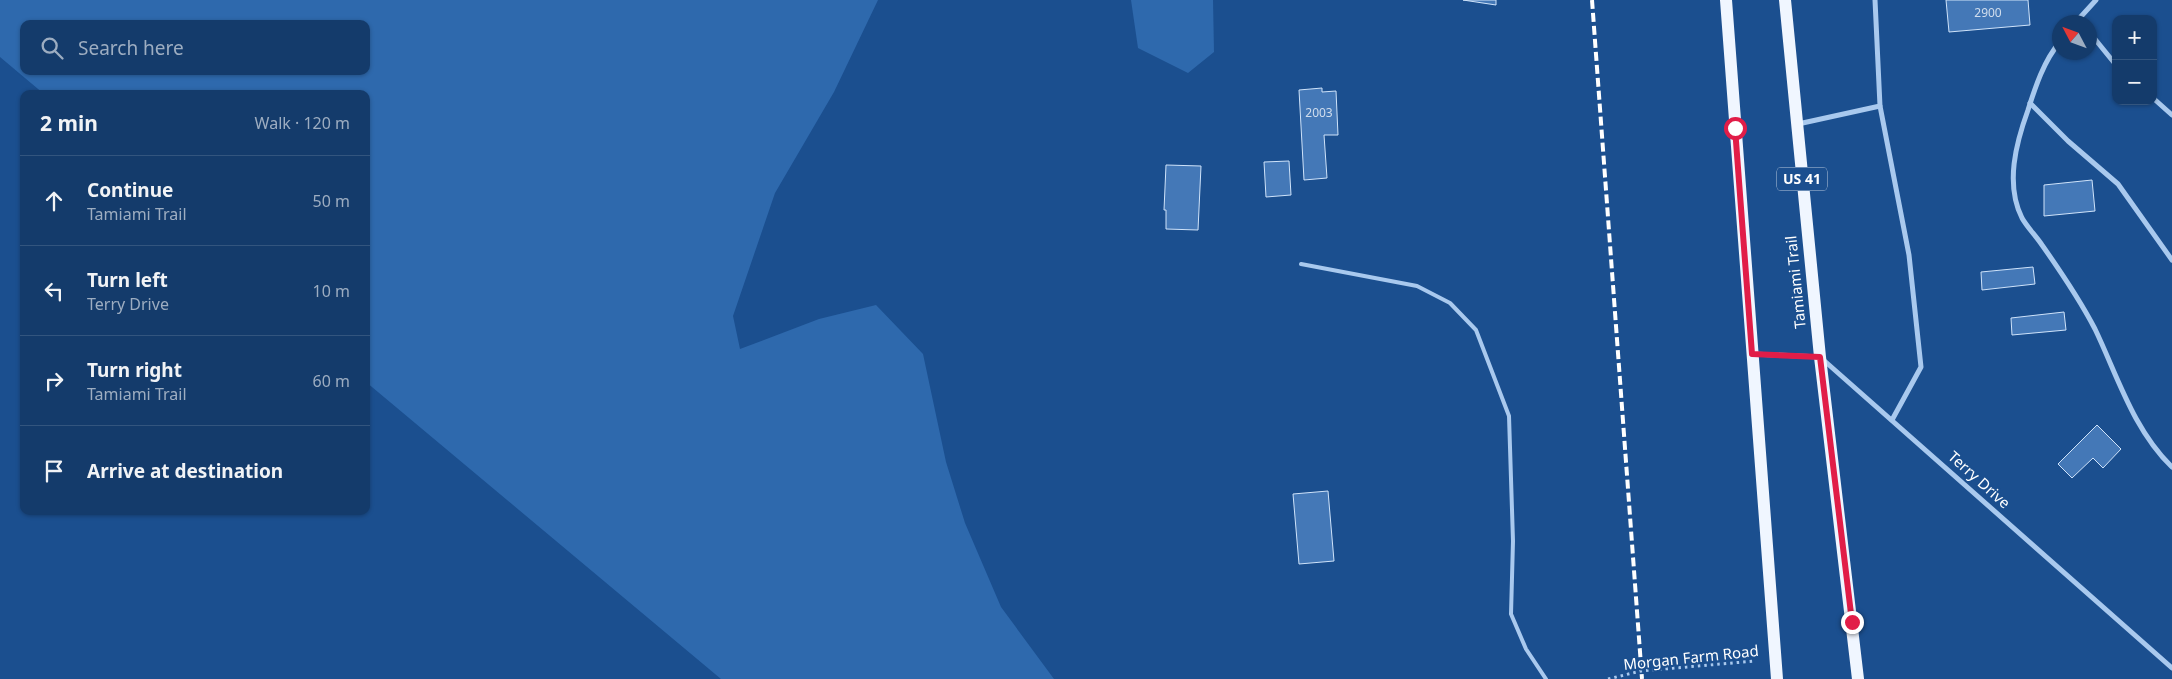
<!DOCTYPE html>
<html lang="en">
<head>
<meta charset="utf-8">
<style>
  body { margin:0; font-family:"Noto Sans",sans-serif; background:#214673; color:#f1f3f6 }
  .controls { position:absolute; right:15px; top:15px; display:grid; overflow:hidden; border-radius:10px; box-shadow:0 1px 4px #0004 }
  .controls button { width:45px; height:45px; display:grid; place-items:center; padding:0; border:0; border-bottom:1px solid #33557e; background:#143b6b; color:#f1f3f6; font:25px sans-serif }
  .compass { position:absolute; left:2052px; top:15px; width:45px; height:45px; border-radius:50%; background:#143b6b; box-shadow:0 1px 4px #0004; rotate:311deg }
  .stop { position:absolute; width:15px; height:15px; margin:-11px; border:4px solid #e11d48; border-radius:50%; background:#fff }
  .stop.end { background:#e11d48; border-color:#fff; box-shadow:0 1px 5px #0008 }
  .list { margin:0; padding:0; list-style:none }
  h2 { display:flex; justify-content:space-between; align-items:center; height:65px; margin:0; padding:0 20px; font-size:21px }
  h2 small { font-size:16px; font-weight:400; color:#9dadc1 }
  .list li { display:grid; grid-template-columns:32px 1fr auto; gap:15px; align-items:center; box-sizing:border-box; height:90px; padding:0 20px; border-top:1px solid #33557e }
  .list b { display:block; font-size:19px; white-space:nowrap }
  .list p { margin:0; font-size:16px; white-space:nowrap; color:#9dadc1 }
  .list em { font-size:16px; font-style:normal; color:#9dadc1 }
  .icon { flex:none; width:28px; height:28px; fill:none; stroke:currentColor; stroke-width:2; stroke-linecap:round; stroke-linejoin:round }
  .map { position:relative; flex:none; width:2172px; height:679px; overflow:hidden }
  .search { position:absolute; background:#143b6b; box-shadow:0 1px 4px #0004; left:20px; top:20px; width:350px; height:55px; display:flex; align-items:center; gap:12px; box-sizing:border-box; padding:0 18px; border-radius:10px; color:#9dadc1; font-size:19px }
  .panel { position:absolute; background:#143b6b; box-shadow:0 1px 4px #0004; left:20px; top:90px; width:350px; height:425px; border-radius:10px }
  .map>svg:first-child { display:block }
  .green { fill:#2e69ad; fill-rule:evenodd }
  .building { fill:#4478b7; stroke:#cfe3fa }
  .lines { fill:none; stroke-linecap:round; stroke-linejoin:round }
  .path { stroke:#a9c9ee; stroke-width:3; stroke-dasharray:2.5 4; stroke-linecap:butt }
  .service { stroke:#a9c9ee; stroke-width:4 }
  .minor { stroke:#a9c9ee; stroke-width:5 }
  .primary { stroke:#f0f6ff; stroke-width:12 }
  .rail { stroke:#fff; stroke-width:4; stroke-dasharray:9 4; stroke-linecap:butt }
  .route { stroke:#e11d48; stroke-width:6 }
  .labels { text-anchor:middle; stroke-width:4; stroke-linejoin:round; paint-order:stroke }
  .number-label { font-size:12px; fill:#d0dded }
  .shield { fill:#1b4f8f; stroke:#bbcadd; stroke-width:1 }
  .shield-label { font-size:14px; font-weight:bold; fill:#fff }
  .street-label { font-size:15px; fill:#fff; stroke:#1b4f8f }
</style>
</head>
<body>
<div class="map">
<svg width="2172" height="679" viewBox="0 0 2172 679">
  <rect width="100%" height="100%" fill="#1b4f8f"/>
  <!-- green -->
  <g class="green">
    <path d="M0,0H878L834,92L775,193L733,316L740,349L819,319L876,305L923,354L946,462L965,523L1001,607L1054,679H721L366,382V94H44L0,57ZM24,24H366V71H24Z"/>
    <path d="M1131,0H1213L1214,52L1188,73L1138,48Z"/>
  </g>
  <!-- building -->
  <g class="building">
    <path d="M1463,0H1496V5Z"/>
    <path d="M1946,0H2028L2030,25L1949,32Z"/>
    <path d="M1322,88V92L1336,91L1338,135H1324L1327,178L1304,180L1299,90Z"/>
    <path d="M1289,161L1291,195L1266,197L1264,162Z"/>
    <path d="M1166,165L1201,166L1198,230L1166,229V210H1164Z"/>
    <path d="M2092,180L2095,211L2044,216V185Z"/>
    <path d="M2033,267L2035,284L1982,290L1981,272Z"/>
    <path d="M2064,312L2066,330L2012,335L2011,318Z"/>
    <path d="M2097,425L2121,449L2103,468L2093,458L2072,478L2058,464Z"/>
    <path d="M1328,491L1334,561L1299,564L1293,494Z"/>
  </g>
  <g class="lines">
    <!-- path -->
    <path class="path" d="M1608,679L1641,671L1755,661"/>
    <!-- service -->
    <path class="service" d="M1301,264L1417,286L1450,303L1476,330L1509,416L1513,541L1511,614L1526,649L1546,679"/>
    <!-- minor -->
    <g class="minor">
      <path d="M2076,22L2096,0"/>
      <path d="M2090,33L2116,65"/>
      <path d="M2060,42C2044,60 2035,88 2028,110C2016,143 2005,184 2022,218C2027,227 2036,236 2042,245C2061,272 2080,300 2095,329C2118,377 2133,429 2172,467"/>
      <path d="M2153,98L2172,115"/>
      <path d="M2030,103L2068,141L2118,184L2172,260"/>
      <path d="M1880,106L1909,255L1921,367L1892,420"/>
      <path d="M1798,124L1880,106L1875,0"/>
      <path d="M1753,354L1820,357L2172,668"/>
    </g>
    <!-- primary -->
    <g class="primary">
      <path d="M1726,0L1777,679"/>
      <path d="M1785,0L1820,357L1858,679"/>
    </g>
    <!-- rail -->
    <path class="rail" d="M1592,0L1642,679"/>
  </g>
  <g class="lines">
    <!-- route -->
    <path class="route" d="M1735,128L1752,354L1820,357L1852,622"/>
  </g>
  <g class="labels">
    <!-- number labels -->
    <g class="number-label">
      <text x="1988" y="17">2900</text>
      <text x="1319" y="117">2003</text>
    </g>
    <!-- shield labels -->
    <rect class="shield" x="1777" y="167.5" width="50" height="23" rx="4"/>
    <g class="shield-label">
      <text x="1802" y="184">US 41</text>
    </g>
    <!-- street labels -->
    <g class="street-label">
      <text transform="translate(1796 282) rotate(-96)" y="5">Tamiami Trail</text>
      <text transform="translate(1979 480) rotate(42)" y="5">Terry Drive</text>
      <text transform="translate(1691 658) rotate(-6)" y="5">Morgan Farm Road</text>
    </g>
  </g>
</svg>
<div class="controls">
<button>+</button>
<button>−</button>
</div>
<svg class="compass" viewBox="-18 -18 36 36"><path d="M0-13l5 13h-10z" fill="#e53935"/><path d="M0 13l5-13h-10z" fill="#9dadc1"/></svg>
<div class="stop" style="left:1735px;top:128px"></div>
<div class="stop end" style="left:1852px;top:622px"></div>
<div class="search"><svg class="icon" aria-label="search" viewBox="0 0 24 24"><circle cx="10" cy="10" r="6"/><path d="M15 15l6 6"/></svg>Search here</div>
<section class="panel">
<h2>2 min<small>Walk · 120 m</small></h2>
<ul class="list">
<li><svg class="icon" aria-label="ahead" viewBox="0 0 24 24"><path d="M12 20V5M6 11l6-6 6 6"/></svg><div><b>Continue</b><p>Tamiami Trail</p></div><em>50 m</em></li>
<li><svg class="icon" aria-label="left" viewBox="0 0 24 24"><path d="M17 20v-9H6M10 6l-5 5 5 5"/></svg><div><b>Turn left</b><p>Terry Drive</p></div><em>10 m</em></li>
<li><svg class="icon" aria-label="right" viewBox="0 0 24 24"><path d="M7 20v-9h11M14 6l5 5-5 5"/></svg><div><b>Turn right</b><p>Tamiami Trail</p></div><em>60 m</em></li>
<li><svg class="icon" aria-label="arrive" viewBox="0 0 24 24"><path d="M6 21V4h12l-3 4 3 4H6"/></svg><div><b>Arrive at destination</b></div></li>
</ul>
</section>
</div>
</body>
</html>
